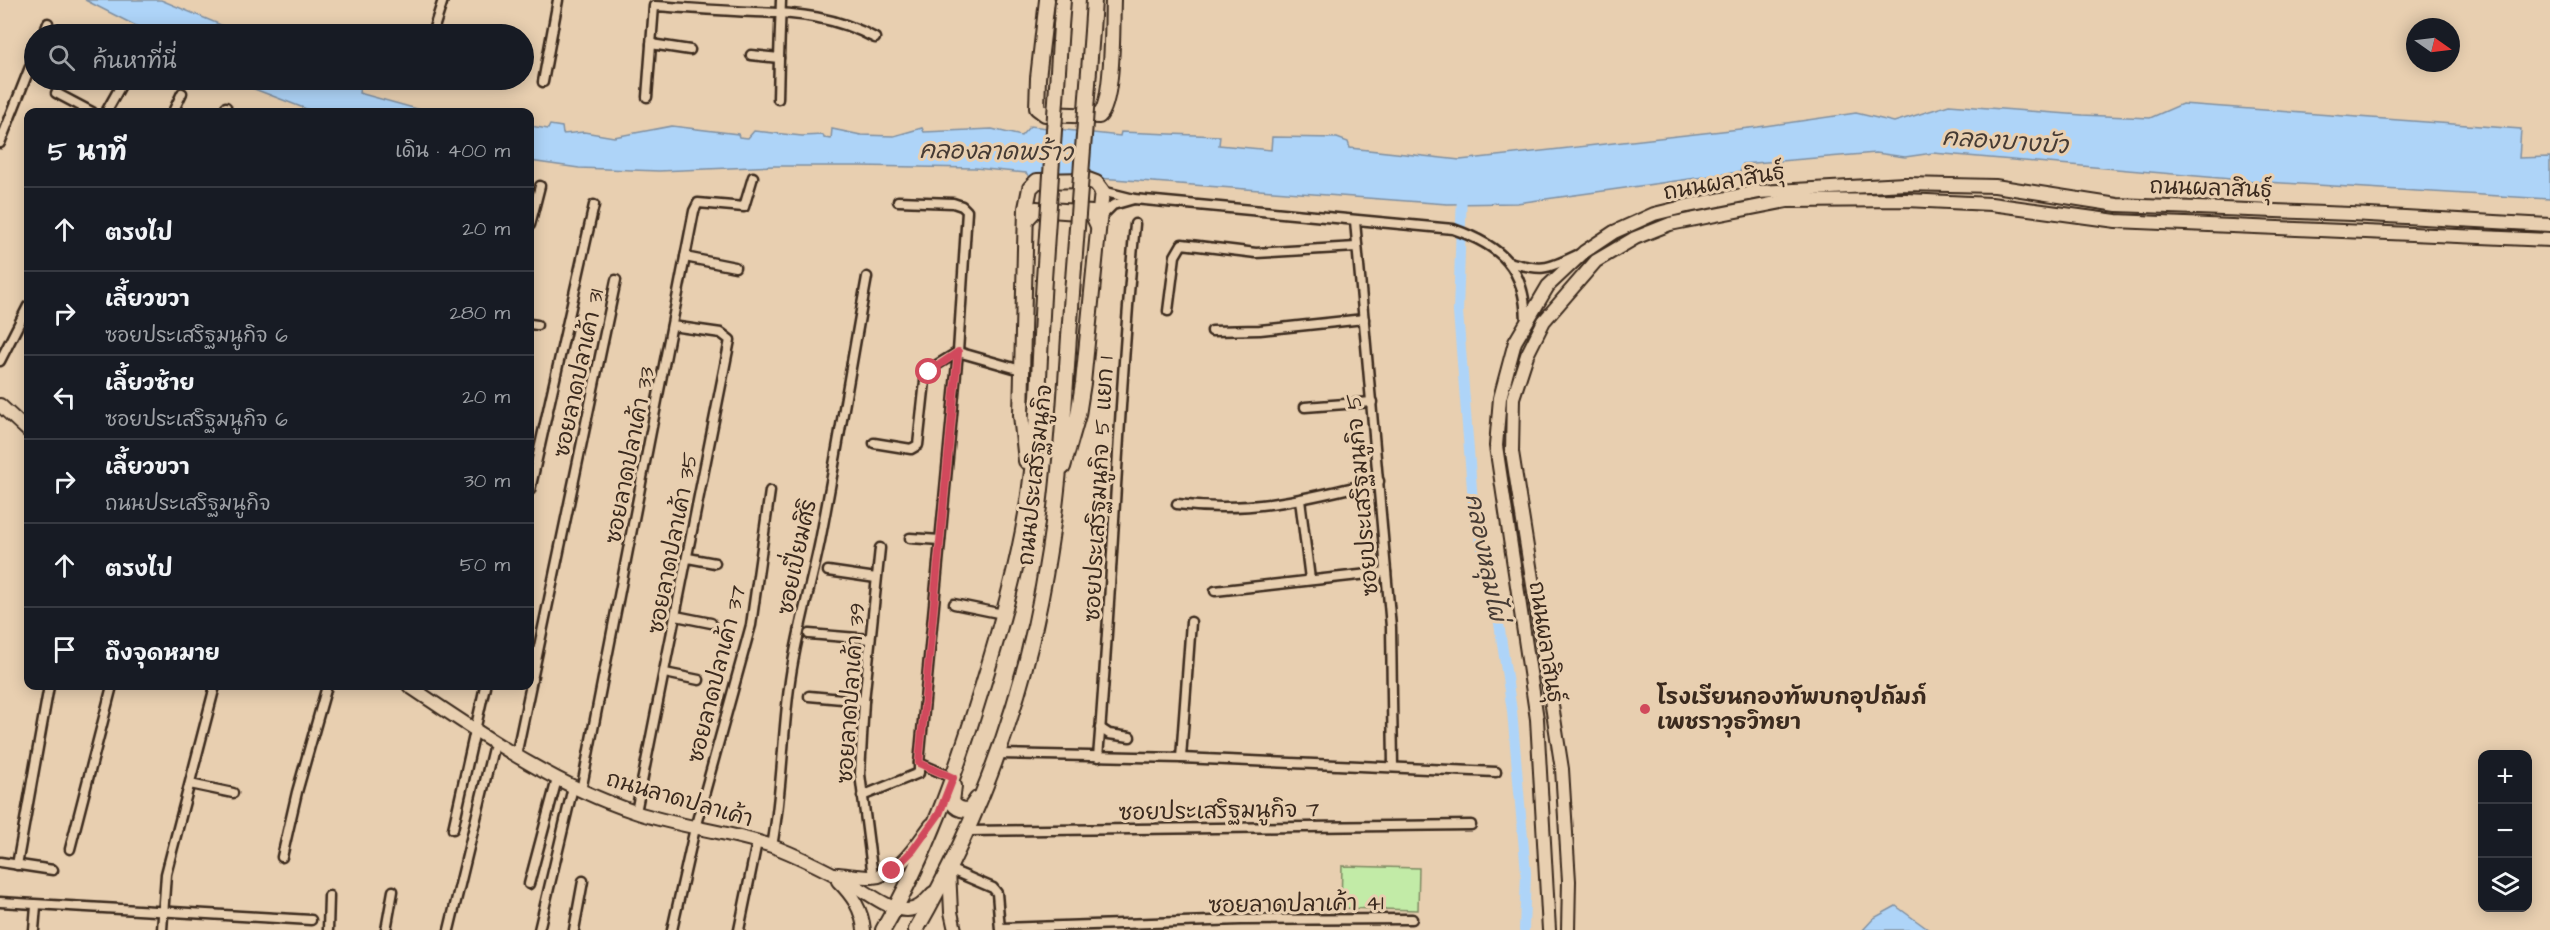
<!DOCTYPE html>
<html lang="th">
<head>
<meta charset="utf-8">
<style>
  body { margin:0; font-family:"Architects Daughter","Playpen Sans Thai",sans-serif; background:#20242c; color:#f1f3f6 }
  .controls { position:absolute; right:18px; bottom:18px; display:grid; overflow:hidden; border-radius:12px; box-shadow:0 3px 15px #0003 }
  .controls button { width:54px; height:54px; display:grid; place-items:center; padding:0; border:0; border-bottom:2px solid #363941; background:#171b24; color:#f1f3f6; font:30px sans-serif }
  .compass { position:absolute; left:2406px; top:18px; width:54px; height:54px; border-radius:50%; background:#171b24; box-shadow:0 3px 15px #0003; rotate:104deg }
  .stop { position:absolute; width:18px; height:18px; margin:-14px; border:4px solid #d1495b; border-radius:50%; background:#fff }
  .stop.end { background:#d1495b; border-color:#fff; box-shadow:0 2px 6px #0008 }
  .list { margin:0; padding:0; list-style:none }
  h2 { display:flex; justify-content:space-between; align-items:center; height:78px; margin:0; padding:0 24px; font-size:26px }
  h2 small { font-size:20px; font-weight:400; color:#9ea1a6 }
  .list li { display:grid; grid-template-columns:39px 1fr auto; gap:18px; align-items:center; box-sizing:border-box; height:84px; padding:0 24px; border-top:2px solid #363941 }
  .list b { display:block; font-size:22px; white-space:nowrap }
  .list p { margin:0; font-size:20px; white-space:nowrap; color:#9ea1a6 }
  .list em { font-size:20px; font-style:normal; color:#9ea1a6 }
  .icon { flex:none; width:33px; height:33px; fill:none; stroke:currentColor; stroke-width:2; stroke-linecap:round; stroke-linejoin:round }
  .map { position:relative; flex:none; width:2550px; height:930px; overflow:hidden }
  .search { position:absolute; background:#171b24; box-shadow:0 3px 15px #0003; left:24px; top:24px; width:510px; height:66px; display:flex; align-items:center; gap:15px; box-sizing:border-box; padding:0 21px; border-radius:33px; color:#9ea1a6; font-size:22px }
  .panel { position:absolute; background:#171b24; box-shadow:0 3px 15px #0003; left:24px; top:108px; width:510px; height:582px; border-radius:12px }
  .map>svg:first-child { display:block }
  .green { fill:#c2eba7; stroke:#7e8a62; stroke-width:1.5 }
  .water { fill:#aed4f8; stroke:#8090a1; stroke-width:1.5 }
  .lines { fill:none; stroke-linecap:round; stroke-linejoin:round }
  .canal { stroke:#aed4f8; stroke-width:10 }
  .street-casing { stroke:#3b2a1e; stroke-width:13 }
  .secondary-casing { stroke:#3b2a1e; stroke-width:16 }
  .primary-casing { stroke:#3b2a1e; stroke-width:18 }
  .street { stroke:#e8cfb0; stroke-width:8 }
  .secondary { stroke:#e8cfb0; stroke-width:12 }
  .primary { stroke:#e8cfb0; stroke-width:14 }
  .primary-bridge-casing { stroke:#3b2a1e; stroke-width:18; stroke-linecap:butt }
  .primary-bridge { stroke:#e8cfb0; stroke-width:14 }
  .route { stroke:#d1495b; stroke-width:8 }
  .poi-dot { fill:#d1495b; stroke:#e8cfb0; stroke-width:2 }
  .labels { text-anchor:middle; stroke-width:6; stroke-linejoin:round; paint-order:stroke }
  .street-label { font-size:22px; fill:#3b2a1e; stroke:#e8cfb0 }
  .poi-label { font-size:22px; font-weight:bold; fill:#3b2a1e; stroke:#e8cfb0; text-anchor:start }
  .water-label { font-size:24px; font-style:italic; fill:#463b34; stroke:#e8cfb0 }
</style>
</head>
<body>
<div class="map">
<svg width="2550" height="930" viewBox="0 0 2550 930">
  <rect width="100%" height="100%" fill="#e8cfb0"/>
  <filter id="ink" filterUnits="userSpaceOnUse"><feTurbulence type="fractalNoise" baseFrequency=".0167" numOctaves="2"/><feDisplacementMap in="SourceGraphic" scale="12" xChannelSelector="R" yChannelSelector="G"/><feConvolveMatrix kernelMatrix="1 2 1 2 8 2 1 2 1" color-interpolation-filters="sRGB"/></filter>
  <g filter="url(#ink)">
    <!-- green -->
    <path class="green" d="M1342,866L1419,868L1418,910L1341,908Z"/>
    <!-- water -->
    <g class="water">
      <path d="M85,0H161L226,27L229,34H152Z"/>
      <path d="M231,80H332L342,86L349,82L360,87L359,93L428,112H314Z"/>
      <path d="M2182,104L2521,129L2519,158L2550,157V199L2265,182L1933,153L1905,157L1876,153L1743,164L1740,172L1517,203L1447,204L1113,179L1029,176L1026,173L975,168L860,166H775L659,171L579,168L530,161V126L548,129L550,125L562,127L563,134L584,132L614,137L672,126L738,134L739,137L748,138L754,131L802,136L823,135L824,138L831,139L832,129L861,135L894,136L922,128L924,132L992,129L1021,136L1030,126L1120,136L1121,132L1220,136L1219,145L1271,150L1272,137L1337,138L1348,142L1350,148L1460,160L1758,127L1856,113L1894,122L1949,105L2082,115L2150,118Z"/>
      <path d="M1896,906L1929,930H1863L1874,918Z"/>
    </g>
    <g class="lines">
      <!-- canal -->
      <path class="canal" d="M1462,192L1458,312L1474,514L1497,610L1512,711L1526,873L1524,930"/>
      <defs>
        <g id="street">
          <path d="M44,34L48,23"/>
          <path d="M432,34L443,0"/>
          <path d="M651,44L690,50"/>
          <path d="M751,55L779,58L781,0"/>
          <path d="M543,82L558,0"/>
          <path d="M56,93L92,112"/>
          <path d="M647,97L654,6C687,8 721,11 755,12C798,13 837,17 875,38"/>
          <path d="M778,99L779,58"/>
          <path d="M106,112L124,80"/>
          <path d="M173,112L182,93"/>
          <path d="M225,112L226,107"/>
          <path d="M0,143L34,57"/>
          <path d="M1102,191L1134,199L1453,229C1502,246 1525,268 1526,321"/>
          <path d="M898,201L953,203L962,206L967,211L958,352L919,763L953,778"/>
          <path d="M1099,219L1113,205L1134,199"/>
          <path d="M1355,221L1391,627L1393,767"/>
          <path d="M530,225L540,186"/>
          <path d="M685,257L735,267"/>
          <path d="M1509,262C1541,271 1546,270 1577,255"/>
          <path d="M1168,311L1175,256L1182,244L1256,253L1356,247"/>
          <path d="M530,324L537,325"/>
          <path d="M1212,331L1260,330L1364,319"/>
          <path d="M0,361L28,306"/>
          <path d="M1305,407L1372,402"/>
          <path d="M874,443L911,449L918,445L925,381L929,372L935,366L958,352L1021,370"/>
          <path d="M530,490L594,205"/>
          <path d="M1300,500L1310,579"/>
          <path d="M1177,504C1251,514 1309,498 1379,481"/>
          <path d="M910,538L940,540"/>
          <path d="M688,558L715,563"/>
          <path d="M828,571L876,578"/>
          <path d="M1215,591L1386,572"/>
          <path d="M954,604L1003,614"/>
          <path d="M676,616L711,623"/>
          <path d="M809,634L870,639"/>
          <path d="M665,673L699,680"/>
          <path d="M809,696L864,701"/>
          <path d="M1100,728L1109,734L1130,737"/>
          <path d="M998,754L1181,758L1496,772"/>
          <path d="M516,756L616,280"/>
          <path d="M1098,757C1113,579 1118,401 1135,224"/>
          <path d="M1181,758L1191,622"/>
          <path d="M190,784L233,793"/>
          <path d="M581,791L694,211L698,203L744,207L753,177"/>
          <path d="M862,796L919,773V763"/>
          <path d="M636,812L730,340L721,333L672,326"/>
          <path d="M453,829L485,686"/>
          <path d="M968,831L1471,825"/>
          <path d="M772,846C782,794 782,741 789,688C795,638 810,590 820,541C837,453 851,365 867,277"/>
          <path d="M70,849L112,686"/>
          <path d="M282,857L297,792L327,686"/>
          <path d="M0,862L53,870"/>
          <path d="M17,865L49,686"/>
          <path d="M949,869L993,888L997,893L1000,930"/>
          <path d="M873,877L860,774L864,701L880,548"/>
          <path d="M529,884L557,779"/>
          <path d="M0,902L311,920"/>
          <path d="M1001,928L1241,920L1412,919"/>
          <path d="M34,930L36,906"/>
          <path d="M162,930L166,874L215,686"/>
          <path d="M328,930L329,896"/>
          <path d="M386,930L393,891"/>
          <path d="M449,930L494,744"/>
          <path d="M539,930L573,787"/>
          <path d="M574,930L583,881"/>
          <path d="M672,930L695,828L751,625L770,491"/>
          <path d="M739,930L757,842"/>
        </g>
        <g id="secondary">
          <path d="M0,405L28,431"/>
          <path d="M409,686C481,734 551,784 635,812C679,827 727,831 772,846C800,856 828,871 854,885C870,894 889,910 907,910C919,910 926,900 933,893"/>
          <path d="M949,869L951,912L955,930"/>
          <path d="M838,874C849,875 861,877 872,877C899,875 916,845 931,825"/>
          <path d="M838,881C852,895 862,909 864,930"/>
          <path d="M1549,930L1537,719L1496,446L1500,398L1515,342L1548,286L1584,252L1614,232L1654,214L1687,206L1758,192L1905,184L1995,186L2117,205L2351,214L2550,225"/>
          <path d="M1568,930L1569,881L1562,769L1512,452L1513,398L1527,355L1544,321L1596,261L1635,238L1670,224L1787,201L1906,200L1991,204L2116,221L2550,240"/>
        </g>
        <g id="primary">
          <path d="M1047,0L1038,78L1037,108L1045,114L1099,116C1114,102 1112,23 1113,0"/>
          <path d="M1061,26L1063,0"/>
          <path d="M1092,31L1094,0"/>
          <path d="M1026,220L1036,209L1092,213L1098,226"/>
          <path d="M1026,461L1021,415L1026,208L1030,188L1037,181L1088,180L1096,183L1102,191L1083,383L1078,415L1063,467"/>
          <path d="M954,786L952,802C957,809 962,811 970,809L977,799"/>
          <path d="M883,930C927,855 956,773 981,691C999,633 1016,574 1026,514C1039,437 1039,357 1044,279"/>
          <path d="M916,930C983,813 1029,685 1049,551C1063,462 1066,370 1073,280"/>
        </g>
      </defs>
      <!-- street casing -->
      <use href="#street" class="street-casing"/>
      <!-- secondary casing -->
      <use href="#secondary" class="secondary-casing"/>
      <!-- primary casing -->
      <use href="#primary" class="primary-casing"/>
      <!-- street -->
      <use href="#street" class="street"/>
      <!-- secondary -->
      <use href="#secondary" class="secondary"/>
      <!-- primary -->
      <use href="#primary" class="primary"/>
      <defs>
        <g id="primary-bridge">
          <path d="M1044,279L1061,26"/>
          <path d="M1073,280L1092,31"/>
        </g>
      </defs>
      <!-- primary-bridge casing -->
      <use href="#primary-bridge" class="primary-bridge-casing"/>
      <!-- primary-bridge -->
      <use href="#primary-bridge" class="primary-bridge"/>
    </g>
  </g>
  <g class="lines" filter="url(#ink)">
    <!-- route -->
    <path class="route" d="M892,871L913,850L939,814L953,778L919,763L958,352L929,372"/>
  </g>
  <!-- markers -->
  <circle class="poi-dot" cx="1645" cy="709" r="6"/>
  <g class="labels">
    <!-- street labels -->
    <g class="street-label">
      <text transform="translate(1724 181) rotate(-10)" y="8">ถนนผลาสินธุ์</text>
      <text transform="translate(2211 187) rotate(2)" y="8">ถนนผลาสินธุ์</text>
      <text transform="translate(578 373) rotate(-78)" y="8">ซอยลาดปลาเค้า 31</text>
      <text transform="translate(629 455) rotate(-79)" y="8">ซอยลาดปลาเค้า 33</text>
      <text transform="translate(1034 475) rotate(-84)" y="8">ถนนประเสริฐมนูกิจ</text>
      <text transform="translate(1098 489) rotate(-87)" y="8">ซอยประเสริฐมนูกิจ 5 แยก 1</text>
      <text transform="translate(1361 495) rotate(-95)" y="8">ซอยประเสริฐมนูกิจ 5</text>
      <text transform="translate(672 543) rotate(-79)" y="8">ซอยลาดปลาเค้า 35</text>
      <text transform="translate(796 557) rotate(-78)" y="8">ซอยเปี่ยมศิริ</text>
      <text transform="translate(1547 642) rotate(81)" y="8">ถนนผลาสินธุ์</text>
      <text transform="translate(716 674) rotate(-76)" y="8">ซอยลาดปลาเค้า 37</text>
      <text transform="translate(850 693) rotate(-86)" y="8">ซอยลาดปลาเค้า 39</text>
      <text transform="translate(680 798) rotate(16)" y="8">ถนนลาดปลาเค้า</text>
      <text transform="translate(1219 810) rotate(-1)" y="8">ซอยประเสริฐมนูกิจ 7</text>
      <text transform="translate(1296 903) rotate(-1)" y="8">ซอยลาดปลาเค้า 41</text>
    </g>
    <!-- poi labels -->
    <g class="poi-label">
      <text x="1657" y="704">โรงเรียนกองทัพบกอุปถัมภ์<tspan x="1657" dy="25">เพชราวุธวิทยา</tspan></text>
    </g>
    <!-- water labels -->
    <g class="water-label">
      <text transform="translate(2005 141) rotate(4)" y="8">คลองบางบัว</text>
      <text transform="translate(996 151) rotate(1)" y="8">คลองลาดพร้าว</text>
      <text transform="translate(1486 557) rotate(79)" y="8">คลองหลุมไผ่</text>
    </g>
  </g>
</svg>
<div class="controls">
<button>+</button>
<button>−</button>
<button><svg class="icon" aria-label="layers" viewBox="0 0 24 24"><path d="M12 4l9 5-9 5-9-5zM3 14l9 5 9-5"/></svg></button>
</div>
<svg class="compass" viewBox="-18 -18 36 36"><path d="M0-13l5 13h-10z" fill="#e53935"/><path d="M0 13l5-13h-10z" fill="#9ea1a6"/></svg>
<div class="stop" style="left:929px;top:372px"></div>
<div class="stop end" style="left:892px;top:871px"></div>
<div class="search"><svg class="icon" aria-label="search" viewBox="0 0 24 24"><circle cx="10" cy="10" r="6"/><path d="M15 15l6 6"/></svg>ค้นหาที่นี่</div>
<section class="panel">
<h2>5 นาที<small>เดิน · 400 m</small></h2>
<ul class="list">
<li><svg class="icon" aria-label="ahead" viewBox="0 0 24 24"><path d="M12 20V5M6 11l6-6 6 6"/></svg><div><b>ตรงไป</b></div><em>20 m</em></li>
<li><svg class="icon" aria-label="right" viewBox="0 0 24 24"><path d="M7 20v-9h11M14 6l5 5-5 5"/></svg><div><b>เลี้ยวขวา</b><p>ซอยประเสริฐมนูกิจ 6</p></div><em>280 m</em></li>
<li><svg class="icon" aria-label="left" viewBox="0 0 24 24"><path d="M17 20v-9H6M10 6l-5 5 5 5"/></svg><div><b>เลี้ยวซ้าย</b><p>ซอยประเสริฐมนูกิจ 6</p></div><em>20 m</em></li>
<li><svg class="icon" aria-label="right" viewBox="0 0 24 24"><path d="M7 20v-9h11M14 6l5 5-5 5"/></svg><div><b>เลี้ยวขวา</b><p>ถนนประเสริฐมนูกิจ</p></div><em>30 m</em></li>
<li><svg class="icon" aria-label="ahead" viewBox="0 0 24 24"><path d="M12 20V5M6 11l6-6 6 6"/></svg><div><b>ตรงไป</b></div><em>50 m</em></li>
<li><svg class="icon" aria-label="arrive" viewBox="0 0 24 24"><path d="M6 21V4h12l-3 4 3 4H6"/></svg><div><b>ถึงจุดหมาย</b></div></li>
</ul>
</section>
</div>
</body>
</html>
